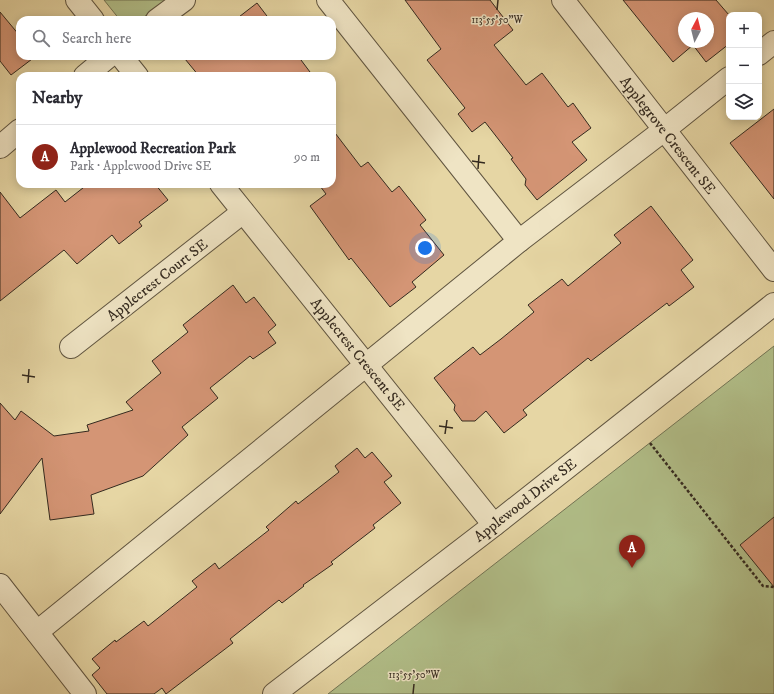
<!DOCTYPE html>
<html lang="en">
<head>
<meta charset="utf-8">
<style>
  body { margin:0; font-family:"IM FELL DW Pica",serif; background:#f7f7f7; color:#2b2b33 }
  .controls { position:absolute; right:12px; top:12px; display:grid; overflow:hidden; border-radius:8px; box-shadow:0 2px 10px #0003 }
  .controls button { width:36px; height:36px; display:grid; place-items:center; padding:0; border:0; border-bottom:1px solid #e1e1e2; background:#fff; color:#2b2b33; font:20px sans-serif }
  .compass { position:absolute; left:678px; top:12px; width:36px; height:36px; border-radius:50%; background:#fff; box-shadow:0 2px 10px #0003; rotate:7deg }
  .you { position:absolute; left:425px; top:248px; width:14px; height:14px; margin:-10px; border:3px solid #fff; border-radius:50%; background:#1a73e8; box-shadow:0 0 0 6px #1a73e833 }
  .badge { display:grid; place-items:center; width:26px; height:26px; border-radius:50%; background:#8f2418; color:#fff; font-size:13px; font-weight:700 }
  .pin { position:absolute; translate:-50% -33px; filter:drop-shadow(0 1px 2px #0008) }
  .pin::after { content:''; position:absolute; top:21px; width:14px; height:12px; background:inherit; clip-path:polygon(0 0,100% 0,50% 100%) }
  .list { margin:0; padding:0; list-style:none }
  h2 { display:flex; justify-content:space-between; align-items:center; height:52px; margin:0; padding:0 16px; font-size:17px }
  h2 small { font-size:13px; font-weight:400; color:#7c7c81 }
  .list li { display:grid; grid-template-columns:26px 1fr auto; gap:12px; align-items:center; box-sizing:border-box; height:64px; padding:0 16px; border-top:1px solid #e1e1e2 }
  .list b { display:block; font-size:15px; white-space:nowrap }
  .list p { margin:0; font-size:13px; white-space:nowrap; color:#7c7c81 }
  .list em { font-size:13px; font-style:normal; color:#7c7c81 }
  .icon { flex:none; width:22px; height:22px; fill:none; stroke:currentColor; stroke-width:2; stroke-linecap:round; stroke-linejoin:round }
  .map { position:relative; flex:none; width:774px; height:694px; overflow:hidden }
  .search { position:absolute; background:#fff; box-shadow:0 2px 10px #0003; left:16px; top:16px; width:320px; height:44px; display:flex; align-items:center; gap:10px; box-sizing:border-box; padding:0 14px; border-radius:12px; color:#7c7c81; font-size:15px }
  .panel { position:absolute; background:#fff; box-shadow:0 2px 10px #0003; left:16px; top:72px; width:320px; height:116px; border-radius:12px }
  .map>svg:first-child { display:block }
  .green { fill:#b1be88; stroke:#727454 }
  .building { fill:#d49575; stroke:#342a1f; fill-rule:evenodd }
  .lines { fill:none; stroke-linecap:round; stroke-linejoin:round }
  .minor-casing { stroke:#605540; stroke-width:24 }
  .path { stroke:#342a1f; stroke-width:2.5; stroke-dasharray:3 2; stroke-linecap:butt }
  .minor { stroke:#efe4c4; stroke-width:22 }
  .ticks { fill:none; stroke:#342a1f; stroke-width:1.5 }
  .labels { text-anchor:middle; stroke-width:3; stroke-linejoin:round; paint-order:stroke }
  .street-label { font-size:15px; fill:#342a1f; stroke:#efe4c4 }
  .ticks-label { font-size:10px; text-anchor:middle; fill:#342a1f; stroke:#efe4c4; stroke-width:3; stroke-linejoin:round; paint-order:stroke }
</style>
</head>
<body>
<div class="map">
<svg width="774" height="694" viewBox="0 0 774 694">
  <rect width="100%" height="100%" fill="#e6d6a4"/>
  <filter id="stains"><feTurbulence type="fractalNoise" baseFrequency=".005" numOctaves="4"/><feColorMatrix values="0 0 0 0 .2 0 0 0 0 .09 0 0 0 0 .02 0 0 0 .5 -.17"/></filter>
  <radialGradient id="worn" r=".72"><stop offset=".6" stop-color="#630" stop-opacity="0"/><stop offset="1" stop-color="#630" stop-opacity=".3"/></radialGradient>
  <!-- green -->
  <g class="green">
    <path d="M104,0H166L140,20H120Z"/>
    <path d="M774,346V694H328Z"/>
  </g>
  <!-- building -->
  <g class="building">
    <path d="M405,0H490L513,30L494,45L526,85L542,73L568,107L573,103L591,128L572,142L587,160L537,200L525,185L526,179L511,159L513,158L485,122L472,132L458,114L465,108L427,60L441,49Z"/>
    <path d="M623,0H716L729,15V44L706,62L693,45L673,62ZM684,18H708V42H684Z"/>
    <path d="M257,3L270,20H235Z"/>
    <path d="M0,12L20,36V56H36L11,75L0,61Z"/>
    <path d="M189,56H298L313,76H199L185,59Z"/>
    <path d="M774,109V199L730,143Z"/>
    <path d="M332,129L361,167L368,162L392,192L399,186L426,220L420,225L444,255L412,282L416,287L390,307L351,258L349,260L310,206L326,194L320,186L323,184H332Z"/>
    <path d="M88,184H155L168,200L139,222L142,226L119,244L112,235L77,264L64,250L0,301V192L20,218L56,190L65,202Z"/>
    <path d="M651,206L693,260L681,270L694,287L669,306L667,303L591,361L588,358L523,410L527,415L504,433L486,411L475,421H462L454,410L455,405L434,378L473,347L480,355L501,339L534,312L528,305L562,279L568,286L621,243L614,235Z"/>
    <path d="M233,285L246,303L254,297L276,325L268,332L276,343L253,359L250,356L210,388L218,398L182,427L188,435L143,476L91,495L94,514L50,520L42,458L0,514V403L15,420L21,411L54,436L89,431L87,425L133,410L126,402L161,373L152,361L188,332L183,325Z"/>
    <path d="M357,448L365,458L372,452L392,476L384,482L401,503L373,525L375,528L331,562L333,564L303,585L304,586L282,603L279,600L230,639L233,643L166,694L162,688L154,694H107L92,675L100,668L92,659L115,640L116,642L144,621L148,626L197,587L192,581L215,563L219,569L269,530L266,527L296,501L298,504L339,472L335,466Z"/>
    <path d="M774,517V587L740,545Z"/>
  </g>
  <g class="lines">
    <defs>
      <g id="minor">
        <path d="M77,0L93,20"/>
        <path d="M328,0L519,241"/>
        <path d="M563,0L774,270"/>
        <path d="M157,20L184,0"/>
        <path d="M759,54L774,42"/>
        <path d="M121,56L137,76"/>
        <path d="M85,76L109,56"/>
        <path d="M0,147L20,130"/>
        <path d="M221,184L494,525"/>
        <path d="M71,347L243,212"/>
        <path d="M0,585L85,694"/>
        <path d="M37,632L519,241L664,130L729,78"/>
        <path d="M274,694L494,525L774,304"/>
      </g>
    </defs>
    <!-- minor casing -->
    <use href="#minor" class="minor-casing"/>
    <!-- path -->
    <path class="path" d="M650,443L763,586L774,587"/>
    <!-- minor -->
    <use href="#minor" class="minor"/>
  </g>
  <!-- ticks -->
  <path class="ticks" d="M497,10L498,0M472,161L485,163M478,169L479,155M22,375L35,377M28,383L29,369M439,426L453,428M445,434L447,420M413,694L414,684"/>
  <g class="labels">
    <!-- street labels -->
    <g class="street-label">
      <text transform="translate(668 135) rotate(52)" y="5">Applegrove Crescent SE</text>
      <text transform="translate(157 280) rotate(-38)" y="5">Applecrest Court SE</text>
      <text transform="translate(358 354) rotate(51)" y="5">Applecrest Crescent SE</text>
      <text transform="translate(525 500) rotate(-38)" y="5">Applewood Drive SE</text>
    </g>
  </g>
  <g class="ticks-label">
    <text x="497" y="23">113°55'50"W</text>
    <text x="414" y="678">113°55'50"W</text>
  </g>
  <rect width="100%" height="100%" filter="url(#stains)"/>
  <rect width="100%" height="100%" fill="url(#worn)"/>
</svg>
<div class="controls">
<button>+</button>
<button>−</button>
<button><svg class="icon" aria-label="layers" viewBox="0 0 24 24"><path d="M12 4l9 5-9 5-9-5zM3 14l9 5 9-5"/></svg></button>
</div>
<svg class="compass" viewBox="-18 -18 36 36"><path d="M0-13l5 13h-10z" fill="#e53935"/><path d="M0 13l5-13h-10z" fill="#7c7c81"/></svg>
<div class="you"></div>
<div class="pin badge" style="left:632px;top:568px">A</div>
<div class="search"><svg class="icon" aria-label="search" viewBox="0 0 24 24"><circle cx="10" cy="10" r="6"/><path d="M15 15l6 6"/></svg>Search here</div>
<section class="panel">
<h2>Nearby<small></small></h2>
<ul class="list">
<li><span class="badge">A</span><div><b>Applewood Recreation Park</b><p>Park · Applewood Drive SE</p></div><em>90 m</em></li>
</ul>
</section>
</div>
</body>
</html>
